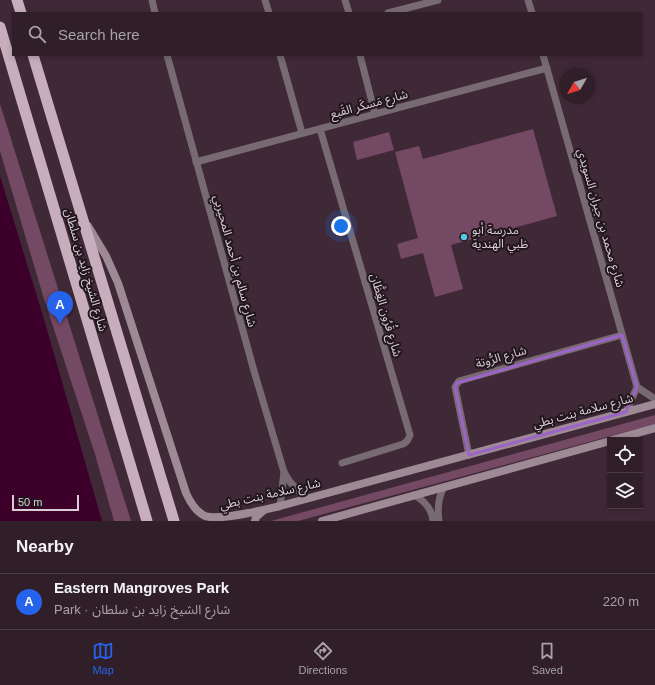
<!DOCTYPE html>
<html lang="en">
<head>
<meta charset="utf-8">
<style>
  body { margin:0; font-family:Helvetica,"Noto Sans Arabic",sans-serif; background:#382731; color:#f1f3f6 }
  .controls { position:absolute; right:12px; bottom:12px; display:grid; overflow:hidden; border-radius:0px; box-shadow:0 2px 6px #0003 }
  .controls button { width:36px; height:36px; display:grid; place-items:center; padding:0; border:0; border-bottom:1px solid #4b3d46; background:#301f29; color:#f1f3f6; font:20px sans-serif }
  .compass { position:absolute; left:559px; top:68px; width:36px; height:36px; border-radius:50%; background:#301f29; box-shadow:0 2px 6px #0003; rotate:231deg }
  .scale { position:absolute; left:12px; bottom:10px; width:67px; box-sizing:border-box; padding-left:4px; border:2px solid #dccdd5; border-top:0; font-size:11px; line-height:14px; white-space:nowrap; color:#dccdd5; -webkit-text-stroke:3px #20161c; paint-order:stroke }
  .you { position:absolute; left:341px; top:226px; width:14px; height:14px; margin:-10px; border:3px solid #fff; border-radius:50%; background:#1a73e8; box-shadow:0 0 0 6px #1a73e833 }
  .badge { display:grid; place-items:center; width:26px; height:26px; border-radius:50%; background:#2563eb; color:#fff; font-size:13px; font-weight:700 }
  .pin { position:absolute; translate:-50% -33px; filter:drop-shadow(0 1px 2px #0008) }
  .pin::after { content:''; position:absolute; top:21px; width:14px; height:12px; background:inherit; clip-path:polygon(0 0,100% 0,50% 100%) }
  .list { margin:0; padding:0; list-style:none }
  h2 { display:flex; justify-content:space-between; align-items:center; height:52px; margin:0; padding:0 16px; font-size:17px }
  h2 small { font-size:13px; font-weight:400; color:#a8a2a8 }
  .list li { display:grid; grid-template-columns:26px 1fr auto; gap:12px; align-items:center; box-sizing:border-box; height:56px; padding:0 16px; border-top:1px solid #4b3d46 }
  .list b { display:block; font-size:15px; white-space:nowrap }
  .list p { margin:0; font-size:13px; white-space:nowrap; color:#a8a2a8 }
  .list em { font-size:13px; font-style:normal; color:#a8a2a8 }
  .icon { flex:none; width:22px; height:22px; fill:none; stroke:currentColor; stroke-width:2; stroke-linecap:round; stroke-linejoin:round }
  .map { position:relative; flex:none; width:655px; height:521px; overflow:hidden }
  .search { position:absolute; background:#301f29; box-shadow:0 2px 6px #0003; left:12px; right:12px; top:12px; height:44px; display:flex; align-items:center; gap:10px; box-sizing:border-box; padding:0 14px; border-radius:0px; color:#a8a2a8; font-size:15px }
  .sheet { height:108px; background:#301f29 }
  nav { display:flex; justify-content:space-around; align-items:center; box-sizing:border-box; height:56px; border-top:1px solid #4b3d46; background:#301f29; font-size:11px; color:#a8a2a8 }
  nav a { display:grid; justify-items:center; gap:2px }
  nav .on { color:#2563eb }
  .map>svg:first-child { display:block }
  .green { fill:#744963 }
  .water { fill:#3c002b }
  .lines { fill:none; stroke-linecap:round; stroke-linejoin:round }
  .minor { stroke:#776b71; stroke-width:7 }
  .secondary { stroke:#9d8a95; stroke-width:8 }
  .trunk { stroke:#c8aebc; stroke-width:11 }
  .marked { fill:none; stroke:#9d64c7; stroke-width:3; stroke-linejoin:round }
  .poi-dot { fill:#56c9e1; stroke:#20161c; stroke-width:1.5 }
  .labels { text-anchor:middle; stroke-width:4; stroke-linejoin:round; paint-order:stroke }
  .street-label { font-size:12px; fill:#dccdd5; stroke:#20161c }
  .poi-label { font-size:12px; fill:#dccdd5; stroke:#20161c; text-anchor:start }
</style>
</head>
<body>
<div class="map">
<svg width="655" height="521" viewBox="0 0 655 521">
  <rect width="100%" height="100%" fill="#402937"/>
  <!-- green -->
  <g class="green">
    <path d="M0,104L131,521H114L95,454L44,299L0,151Z"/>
    <path d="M533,129L557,216L451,245L463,289L435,297L423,253L401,259L397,244L418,238L395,152L419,146L423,159Z"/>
    <path d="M389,132L394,150L357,160L353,142Z"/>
    <path d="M655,415V424L298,521H271Z"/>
  </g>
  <!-- water -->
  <path class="water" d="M0,176L44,319L102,521H0Z"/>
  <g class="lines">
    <!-- minor -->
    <g class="minor">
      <path d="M152,0L155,13"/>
      <path d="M265,0L269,13"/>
      <path d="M345,0L349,13"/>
      <path d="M528,0L532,13"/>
      <path d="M388,13L438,0"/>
      <path d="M167,55L254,371L284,472L290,482L306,499"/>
      <path d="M280,55L302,133"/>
      <path d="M360,55L375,114"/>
      <path d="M543,55L637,387L626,412"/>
      <path d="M320,129L410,435C408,440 407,442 403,444L342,463"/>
      <path d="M196,162L547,68"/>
      <path d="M637,387L655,399"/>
      <path d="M469,455L455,387L459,381L622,335"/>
      <path d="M414,495C425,501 432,509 433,521"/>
      <path d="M280,506L284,472"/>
      <path d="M439,521C437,508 438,498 444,487"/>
    </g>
    <!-- secondary -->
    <g class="secondary">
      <path d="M88,226L106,256L118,283L186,493C190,502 195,511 205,516C220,521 263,510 280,506L655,404"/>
      <path d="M612,440L655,428"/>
      <path d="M255,521L256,517L263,511"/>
      <path d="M322,521L610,441"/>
    </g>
    <!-- trunk -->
    <g class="trunk">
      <path d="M17,0L21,13"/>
      <path d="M0,27L147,521"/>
      <path d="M33,55L174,521"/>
    </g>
  </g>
  <!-- marked area -->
  <path class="marked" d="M622,335L637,387L626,412L469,455L455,387L457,383Z"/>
  <!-- markers -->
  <circle class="poi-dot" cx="464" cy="237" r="4"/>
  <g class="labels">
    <!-- street labels -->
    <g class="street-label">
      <text transform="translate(369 104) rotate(-15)" y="4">شارع مَسكَر القَبع</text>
      <text transform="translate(601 218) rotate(74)" y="4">شارع محمد بن جبران السويدي</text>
      <text transform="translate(235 261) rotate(75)" y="4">شارع سالم بن أحمد المحيربي</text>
      <text transform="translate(86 270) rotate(74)" y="4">شارع الشيخ زايد بن سلطان</text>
      <text transform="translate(386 315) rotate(74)" y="4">شارع قُرُون الغِظَّان</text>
      <text transform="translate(501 357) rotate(-16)" y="4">شارع الرُّوتة</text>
      <text transform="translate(583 411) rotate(-15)" y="4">شارع سلامة بنت بطي</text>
      <text transform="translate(270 494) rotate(-13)" y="4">شارع سلامة بنت بطي</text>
    </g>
    <!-- poi labels -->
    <g class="poi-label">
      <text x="472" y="234">مدرسة أبو<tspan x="472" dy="14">ظبي الهندية</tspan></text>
    </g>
  </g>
</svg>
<div class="controls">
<button><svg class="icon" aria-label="locate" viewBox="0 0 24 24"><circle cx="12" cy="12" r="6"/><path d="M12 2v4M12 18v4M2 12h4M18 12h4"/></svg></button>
<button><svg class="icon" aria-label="layers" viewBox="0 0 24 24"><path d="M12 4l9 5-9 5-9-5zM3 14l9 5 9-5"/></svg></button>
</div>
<svg class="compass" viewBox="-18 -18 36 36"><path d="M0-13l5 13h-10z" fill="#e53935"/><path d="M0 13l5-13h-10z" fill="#a8a2a8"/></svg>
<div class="scale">50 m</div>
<div class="you"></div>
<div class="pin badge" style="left:60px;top:324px">A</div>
<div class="search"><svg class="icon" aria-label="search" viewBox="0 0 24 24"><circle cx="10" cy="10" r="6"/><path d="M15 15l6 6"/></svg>Search here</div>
</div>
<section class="sheet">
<h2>Nearby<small></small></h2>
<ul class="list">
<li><span class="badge">A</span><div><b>Eastern Mangroves Park</b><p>Park · شارع الشيخ زايد بن سلطان</p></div><em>220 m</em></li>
</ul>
</section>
<nav>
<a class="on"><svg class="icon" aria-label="map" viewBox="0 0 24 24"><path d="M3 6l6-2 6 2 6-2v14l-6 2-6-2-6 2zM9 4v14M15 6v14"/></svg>Map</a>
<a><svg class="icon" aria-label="directions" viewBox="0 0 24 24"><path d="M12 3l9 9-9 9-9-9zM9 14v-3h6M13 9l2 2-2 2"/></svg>Directions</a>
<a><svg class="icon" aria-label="saved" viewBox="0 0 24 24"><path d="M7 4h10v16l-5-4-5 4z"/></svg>Saved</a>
</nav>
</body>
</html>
